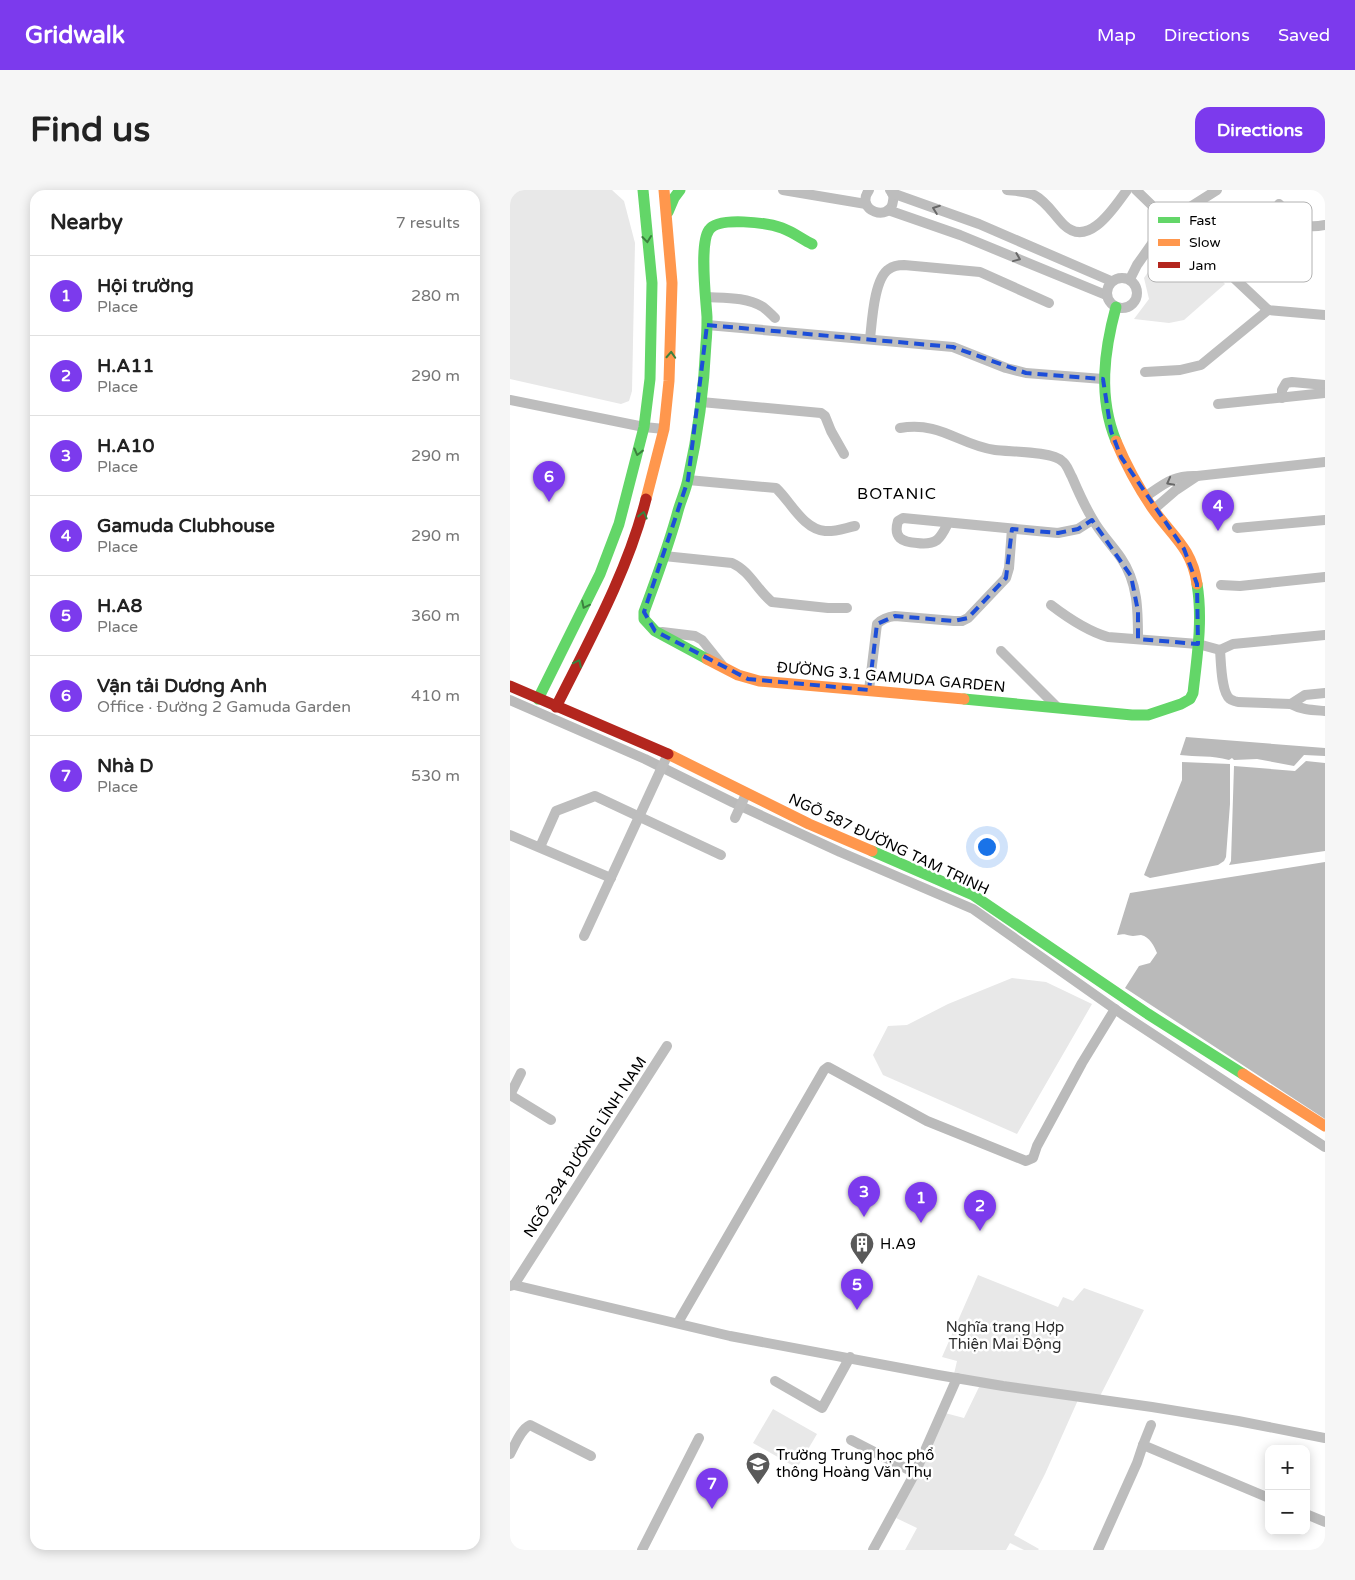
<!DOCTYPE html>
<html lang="en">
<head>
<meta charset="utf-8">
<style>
  body { margin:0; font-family:"Varela Round",sans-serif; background:#f6f6f6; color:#222 }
  .controls { position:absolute; right:15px; bottom:15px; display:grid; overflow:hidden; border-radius:10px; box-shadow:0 2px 12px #0003 }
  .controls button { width:45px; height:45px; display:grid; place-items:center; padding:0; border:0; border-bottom:1px solid #e0e0e0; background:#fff; color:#222; font:25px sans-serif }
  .you { position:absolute; left:476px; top:656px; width:18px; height:18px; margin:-12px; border:4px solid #fff; border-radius:50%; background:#1a73e8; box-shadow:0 0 0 8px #1a73e833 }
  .badge { display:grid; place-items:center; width:32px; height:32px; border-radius:50%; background:#7c3aed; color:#fff; font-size:16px; font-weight:700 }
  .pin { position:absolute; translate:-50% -41px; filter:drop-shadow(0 1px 2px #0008) }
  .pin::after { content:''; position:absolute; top:26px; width:18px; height:15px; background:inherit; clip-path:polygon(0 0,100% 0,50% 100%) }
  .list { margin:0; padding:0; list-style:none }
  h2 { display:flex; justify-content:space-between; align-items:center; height:65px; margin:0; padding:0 20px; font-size:21px }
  h2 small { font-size:16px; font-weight:400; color:#767676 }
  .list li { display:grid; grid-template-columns:32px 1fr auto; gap:15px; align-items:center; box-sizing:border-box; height:80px; padding:0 20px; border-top:1px solid #e0e0e0 }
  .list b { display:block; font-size:19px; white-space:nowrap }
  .list p { margin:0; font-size:16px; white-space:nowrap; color:#767676 }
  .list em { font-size:16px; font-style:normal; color:#767676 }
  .map { position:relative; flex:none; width:815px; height:1360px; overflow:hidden; border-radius:15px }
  header { display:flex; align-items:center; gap:30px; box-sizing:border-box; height:70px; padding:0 25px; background:#7c3aed; color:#fff }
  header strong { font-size:24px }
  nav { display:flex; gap:28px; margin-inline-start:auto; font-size:18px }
  .intro { display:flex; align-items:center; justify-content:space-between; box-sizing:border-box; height:120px; padding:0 30px }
  h1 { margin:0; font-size:35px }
  .button { padding:12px 22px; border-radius:15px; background:#7c3aed; color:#fff; font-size:18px; font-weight:700 }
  main { display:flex; gap:30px; padding:0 30px }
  aside { flex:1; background:#fff; border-radius:15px; box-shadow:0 2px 12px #0003 }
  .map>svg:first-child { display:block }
  .green { fill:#e8e8e8 }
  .water { fill:#bababa }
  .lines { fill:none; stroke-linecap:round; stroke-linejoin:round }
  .canal { stroke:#bababa; stroke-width:10 }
  .street { stroke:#bdbdbd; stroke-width:10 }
  .fast { stroke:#63d668; stroke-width:11 }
  .slow { stroke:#ff974d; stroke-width:11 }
  .jam { stroke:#b3261e; stroke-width:11 }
  .oneway { stroke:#686868 }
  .oneway2 { stroke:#3b803e }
  .marked { fill:none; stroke:#1d4ed8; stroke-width:4; stroke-dasharray:10 6; stroke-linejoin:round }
  .labels { text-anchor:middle; stroke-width:5; stroke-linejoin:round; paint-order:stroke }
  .street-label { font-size:15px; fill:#000; stroke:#fff }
  .poi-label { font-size:15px; fill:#000; stroke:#fff; text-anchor:start }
  .park-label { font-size:15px; fill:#2c2c2c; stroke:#fff }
  .neighbourhood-label { font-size:16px; letter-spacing:1px; fill:#000; stroke:#fff }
  .key { fill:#fff; stroke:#b2b2b2; stroke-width:1 }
  .key-label { font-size:14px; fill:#000 }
</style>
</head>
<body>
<header>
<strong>Gridwalk</strong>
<nav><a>Map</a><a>Directions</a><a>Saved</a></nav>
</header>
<div class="intro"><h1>Find us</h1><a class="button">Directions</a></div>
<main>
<aside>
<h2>Nearby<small>7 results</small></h2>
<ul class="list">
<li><span class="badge">1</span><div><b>Hội trường</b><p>Place</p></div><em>280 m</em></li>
<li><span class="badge">2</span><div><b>H.A11</b><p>Place</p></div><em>290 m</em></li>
<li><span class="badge">3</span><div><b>H.A10</b><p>Place</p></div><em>290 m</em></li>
<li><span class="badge">4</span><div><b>Gamuda Clubhouse</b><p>Place</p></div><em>290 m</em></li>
<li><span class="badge">5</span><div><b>H.A8</b><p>Place</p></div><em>360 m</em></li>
<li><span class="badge">6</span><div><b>Vận tải Dương Anh</b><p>Office · Đường 2 Gamuda Garden</p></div><em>410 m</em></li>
<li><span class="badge">7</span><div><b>Nhà D</b><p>Place</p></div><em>530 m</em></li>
</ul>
</aside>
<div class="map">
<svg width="815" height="1360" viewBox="0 0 815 1360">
  <rect width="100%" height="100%" fill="#fff"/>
  <!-- green -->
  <g class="green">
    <path d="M0,0H102L114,11L125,53L122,201L119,211L111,214L0,189Z"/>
    <path d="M652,62L669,71L673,82L680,85L701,79L715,94L674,130L659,133L624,129L639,109L634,88Z"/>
    <path d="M502,788L536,792L582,814L507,944L373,885L363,865L378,836L397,835L438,814Z"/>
    <path d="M468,1085L548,1117L553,1107L563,1111L574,1098L634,1120L589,1208L444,1184L447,1171L432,1167Z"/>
    <path d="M470,1195L568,1210L535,1284L504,1345L529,1359L528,1360H514L500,1353L496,1360H395L407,1338L386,1328L435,1223L454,1228Z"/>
    <path d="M263,1219L307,1244L287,1278L243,1253Z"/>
  </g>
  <!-- water -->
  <g class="water">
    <path d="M676,547L815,558V566L794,565L784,576L747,569L724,570L722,568L719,570C702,565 686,567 670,565Z"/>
    <path d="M796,571L815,573V661L719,675L721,671L724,576L785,581Z"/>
    <path d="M672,572L720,574V614L716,667L714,671L708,675L640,688L634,685L672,590Z"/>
    <path d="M815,672V929L615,798L629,776L640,773L647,763C644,756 640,747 631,745C628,745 626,746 623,746C615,745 617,743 607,745L620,703Z"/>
  </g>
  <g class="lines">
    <!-- canal -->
    <g class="canal">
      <path d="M0,510L135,569L222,612L330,662L463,719L612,824L815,957"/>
      <path d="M170,1129L314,880L318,877L417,931L516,971L523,968L527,956L572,873L605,819"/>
    </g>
    <!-- street -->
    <g class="street">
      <path d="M273,0L356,14"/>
      <path d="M359,0C344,21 381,33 383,11C384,6 383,4 380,0"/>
      <path d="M497,0C506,1 515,1 524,5C537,12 544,25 554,35C579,59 605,16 617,0"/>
      <path d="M626,0L658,31"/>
      <path d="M382,3L469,34L601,91"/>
      <path d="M769,14C786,31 789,40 815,35"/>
      <path d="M378,20L450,45L596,105"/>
      <path d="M686,71L703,75L713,81L724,88L758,120L815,125"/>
      <circle cx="612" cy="103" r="15"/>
      <path d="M620,89L627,75L658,31L707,0"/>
      <path d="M197,107C215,108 237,107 253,117C257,120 261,124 265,128"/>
      <path d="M197,135L443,157L496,178L516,183L593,189"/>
      <path d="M360,149C362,132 364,88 379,79C383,76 389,75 394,75L470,82L539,113"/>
      <path d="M635,182L670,180L691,175L758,120"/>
      <path d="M772,208V200L776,193L782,192L815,195"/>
      <path d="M0,210L134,237L154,239"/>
      <path d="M191,212L311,223L315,226L321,241L334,264"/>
      <path d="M708,214L815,203"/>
      <path d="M390,238C431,231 449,255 485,260C501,262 542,261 552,271C557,274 559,282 562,287C568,301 574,315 582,328C590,343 602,355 611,368C628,393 628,420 628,449"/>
      <path d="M178,290L266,298C281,312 293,339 315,341C325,342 335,338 345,336"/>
      <path d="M635,307C654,294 663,285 687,286L815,272"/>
      <path d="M644,319L666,300L687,286"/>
      <path d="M438,333C435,339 432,346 427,350C421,354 414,354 407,353C392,352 383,348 388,331L393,328L548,343L568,339L582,330"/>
      <path d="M727,338L815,330"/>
      <path d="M154,366L222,373C240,381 247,400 262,412L318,418H337"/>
      <path d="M711,395L730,396L815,387"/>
      <path d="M541,415C558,428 577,441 598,447L688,454L710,460L723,454L815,445"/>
      <path d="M152,442L185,446L192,450L212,475"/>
      <path d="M710,460C711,471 711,502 720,509C721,510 727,512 728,512L781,514C792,520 803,520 815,521"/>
      <path d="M491,461L547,517"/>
      <path d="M359,500L367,434C372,429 377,427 385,426L444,431H452L458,428L496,388L499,378L502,339"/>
      <path d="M781,514L795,505L815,503"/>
      <path d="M225,628L236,604"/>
      <path d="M0,645L101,688"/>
      <path d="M30,657L46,621L85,606L211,665"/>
      <path d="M74,746L158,564"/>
      <path d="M0,905L41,930"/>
      <path d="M0,905L11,883"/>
      <path d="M4,1095L220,1146L428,1185L493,1196L642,1217L728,1231L815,1248"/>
      <path d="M0,1096L4,1095L157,856"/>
      <path d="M265,1191L312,1218L340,1167"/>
      <path d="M341,1250L405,1283"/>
      <path d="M633,1255L759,1308"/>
      <path d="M0,1264C5,1255 11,1239 20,1235L81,1266"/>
      <path d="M796,1324L815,1332"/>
      <path d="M132,1360L189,1248"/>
      <path d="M363,1360L405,1283L447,1188"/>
      <path d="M588,1360L627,1273L633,1255L641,1235"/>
    </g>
    <!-- fast -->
    <g class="fast">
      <path d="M158,22L164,8L170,0"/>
      <path d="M606,117C594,161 588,207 606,251"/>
      <path d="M197,469L145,441L134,429V422C146,389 159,355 168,321C171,310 176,300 178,289C188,244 194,199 196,153C197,144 197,136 197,127C196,109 189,54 199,40C208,26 258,33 272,38C283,42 292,49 302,54"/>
      <path d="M28,509L90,384L109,334L134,237L140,189L142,93L133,0"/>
      <path d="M454,509L622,525H638L671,514L680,509L683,503C687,467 693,430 687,394"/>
      <path d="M362,661L463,705L638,824L733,884"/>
    </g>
    <!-- slow -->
    <g class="slow">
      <path d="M606,251C616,275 628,297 643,319C662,346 682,358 687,394"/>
      <path d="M136,309L154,239L159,191L162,93L154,0"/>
      <path d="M197,469L228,485L249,491L454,509"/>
      <path d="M158,564L299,634L362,661"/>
      <path d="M733,884L815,936"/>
    </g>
    <!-- jam -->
    <g class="jam">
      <path d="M0,496L158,564"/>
      <path d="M46,517C79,451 118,381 136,309"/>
    </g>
  </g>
  <!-- one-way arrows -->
  <defs><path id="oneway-chevron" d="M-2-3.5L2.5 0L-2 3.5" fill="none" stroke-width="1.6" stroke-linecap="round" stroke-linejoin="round" transform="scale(1.25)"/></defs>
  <g class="oneway">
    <use href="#oneway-chevron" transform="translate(426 19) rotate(-160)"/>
    <use href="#oneway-chevron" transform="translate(507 68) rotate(22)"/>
    <use href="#oneway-chevron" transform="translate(660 292) rotate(152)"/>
  </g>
  <g class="oneway2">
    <use href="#oneway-chevron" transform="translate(137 49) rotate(84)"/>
    <use href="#oneway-chevron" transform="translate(161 165) rotate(-87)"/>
    <use href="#oneway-chevron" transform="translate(128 262) rotate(104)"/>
    <use href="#oneway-chevron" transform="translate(133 325) rotate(-76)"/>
    <use href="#oneway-chevron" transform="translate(75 415) rotate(116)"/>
    <use href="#oneway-chevron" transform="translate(68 473) rotate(-63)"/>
  </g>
  <!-- marked area -->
  <path class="marked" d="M197,135L443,157L516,183L593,189L601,241L611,267L674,359L687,394L688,454L628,449V421L621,386L582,330L568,339L548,343L502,339L496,388L458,428L444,431L385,426L367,434L359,500L238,489L145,441L134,422L178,290Z"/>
  <!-- icons -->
  <defs>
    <symbol id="building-pin" viewBox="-11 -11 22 30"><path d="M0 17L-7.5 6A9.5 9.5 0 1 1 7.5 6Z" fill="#595959" stroke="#fff"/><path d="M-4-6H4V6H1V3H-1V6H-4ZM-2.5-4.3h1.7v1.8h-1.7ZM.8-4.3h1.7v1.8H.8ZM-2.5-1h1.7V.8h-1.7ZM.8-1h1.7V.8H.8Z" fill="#fff"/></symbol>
    <symbol id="school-pin" viewBox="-11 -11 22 30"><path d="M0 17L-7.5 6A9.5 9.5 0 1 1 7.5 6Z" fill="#595959" stroke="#fff"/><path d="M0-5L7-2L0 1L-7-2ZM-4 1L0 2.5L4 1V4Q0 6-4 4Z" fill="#fff"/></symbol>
  </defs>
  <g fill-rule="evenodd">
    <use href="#building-pin" x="338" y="1040" width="28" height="38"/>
    <use href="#school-pin" x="234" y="1260" width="28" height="38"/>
  </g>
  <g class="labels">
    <!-- street labels -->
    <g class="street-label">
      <text transform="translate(381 487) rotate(5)" y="5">ĐƯỜNG 3.1 GAMUDA GARDEN</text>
      <text transform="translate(379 654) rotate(25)" y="5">NGÕ 587 ĐƯỜNG TAM TRINH</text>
      <text transform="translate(75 957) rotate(-57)" y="5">NGÕ 294 ĐƯỜNG LĨNH NAM</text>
    </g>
    <!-- poi labels -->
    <g class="poi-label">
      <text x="370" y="1059">H.A9</text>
      <text x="266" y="1270">Trường Trung học phổ<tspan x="266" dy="17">thông Hoàng Văn Thụ</tspan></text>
    </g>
    <!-- park labels -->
    <g class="park-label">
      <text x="495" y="1142">Nghĩa trang Hợp<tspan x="495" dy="17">Thiện Mai Động</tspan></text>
    </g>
    <!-- neighbourhood labels -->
    <g class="neighbourhood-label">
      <text x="387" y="309">BOTANIC</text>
    </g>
  </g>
  <!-- legend -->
  <rect x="638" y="12" width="164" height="80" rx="8" class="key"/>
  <rect x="648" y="27" width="22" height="6" fill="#63d668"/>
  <rect x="648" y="49" width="22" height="7" fill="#ff974d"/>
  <rect x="648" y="72" width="22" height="6" fill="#b3261e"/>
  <g class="key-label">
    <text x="679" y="35">Fast</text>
    <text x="679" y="57">Slow</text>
    <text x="679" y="80">Jam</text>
  </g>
</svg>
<div class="controls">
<button>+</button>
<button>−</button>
</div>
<div class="you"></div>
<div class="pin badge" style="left:411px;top:1033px">1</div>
<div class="pin badge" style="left:470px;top:1041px">2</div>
<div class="pin badge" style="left:354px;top:1027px">3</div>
<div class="pin badge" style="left:708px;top:341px">4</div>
<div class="pin badge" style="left:347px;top:1120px">5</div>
<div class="pin badge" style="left:39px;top:312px">6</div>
<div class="pin badge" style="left:202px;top:1319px">7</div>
</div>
</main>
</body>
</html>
